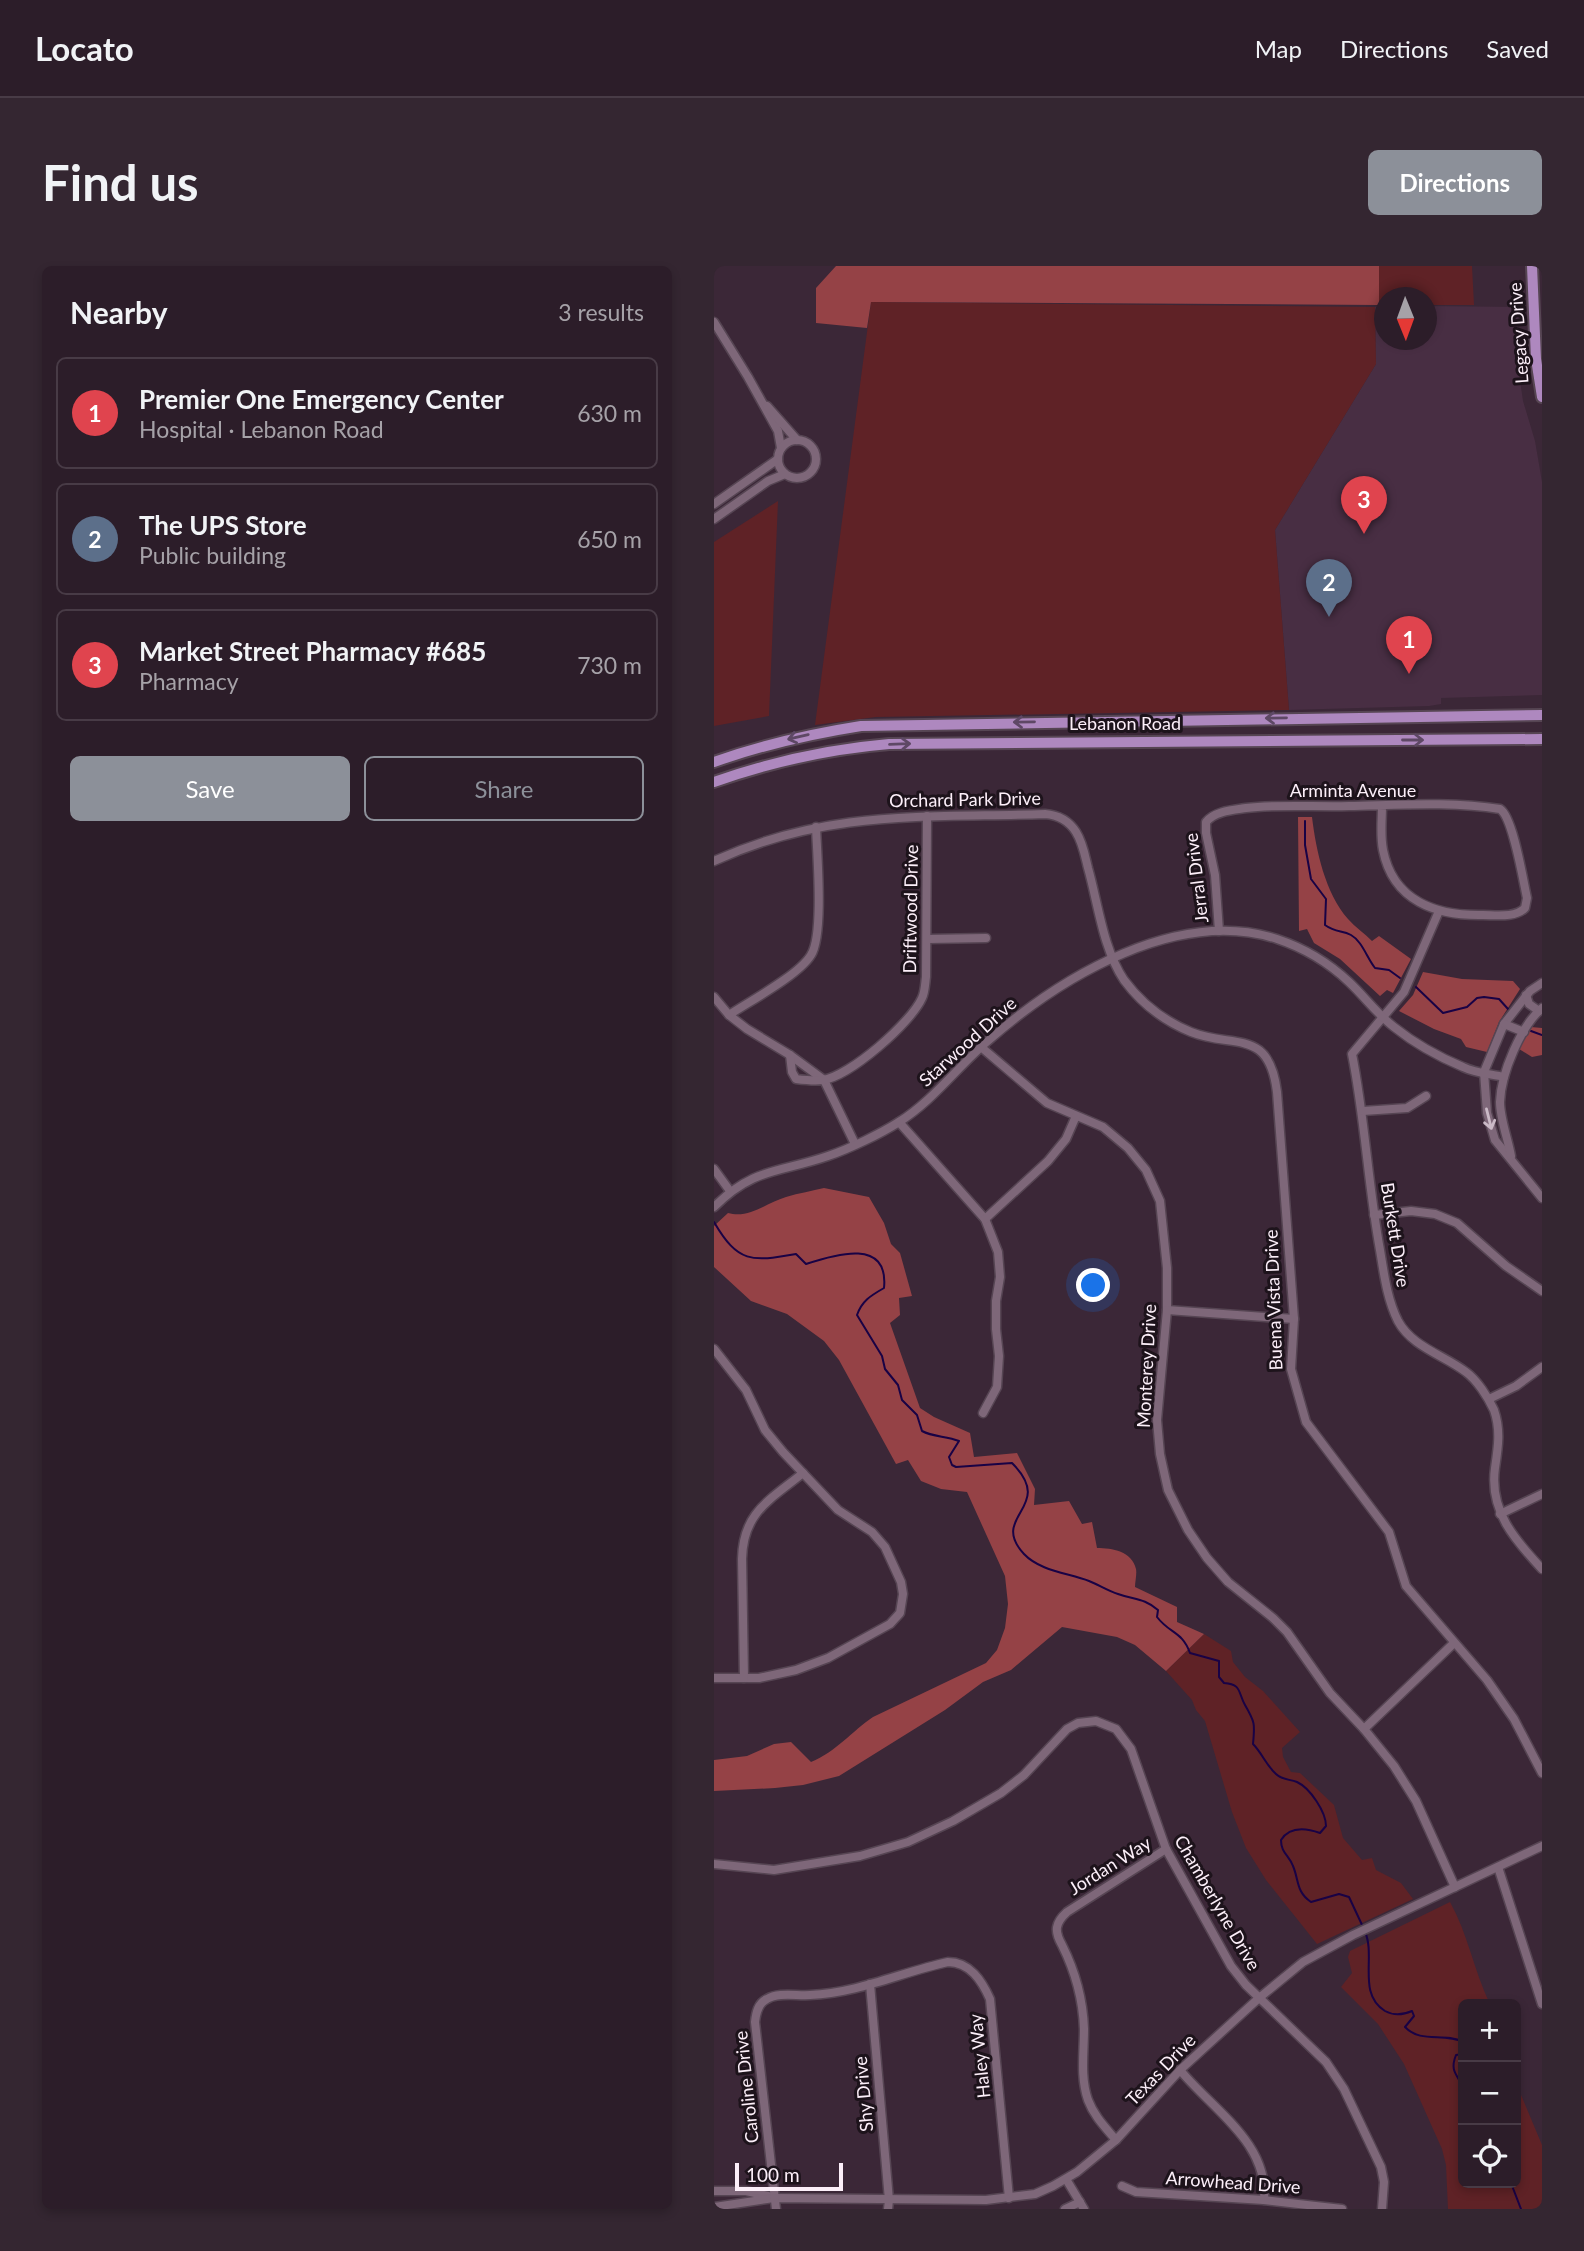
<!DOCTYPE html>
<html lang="en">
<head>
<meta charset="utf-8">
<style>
  body { margin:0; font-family:Lato,sans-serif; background:#342631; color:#f1f3f6 }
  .controls { position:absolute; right:21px; bottom:21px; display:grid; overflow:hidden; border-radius:10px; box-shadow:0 4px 10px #0003 }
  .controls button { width:63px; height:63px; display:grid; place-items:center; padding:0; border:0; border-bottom:2px solid #483b46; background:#2c1d29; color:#f1f3f6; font:35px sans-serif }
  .compass { position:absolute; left:660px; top:21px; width:63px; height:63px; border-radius:50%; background:#2c1d29; box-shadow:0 4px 10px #0003; rotate:179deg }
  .scale { position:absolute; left:21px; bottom:18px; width:108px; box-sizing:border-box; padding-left:7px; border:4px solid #fceff9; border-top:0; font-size:19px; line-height:24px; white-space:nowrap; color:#fceff9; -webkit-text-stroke:5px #1d131b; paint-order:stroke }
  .you { position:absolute; left:380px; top:1020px; width:24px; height:24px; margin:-18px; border:5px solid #fff; border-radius:50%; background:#1a73e8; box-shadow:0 0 0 10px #1a73e833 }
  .badge { display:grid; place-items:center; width:46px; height:46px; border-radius:50%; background:#8c9099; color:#fff; font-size:23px; font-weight:700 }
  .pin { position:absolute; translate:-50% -58px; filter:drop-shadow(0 2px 4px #0008) }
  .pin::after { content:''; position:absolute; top:37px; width:24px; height:21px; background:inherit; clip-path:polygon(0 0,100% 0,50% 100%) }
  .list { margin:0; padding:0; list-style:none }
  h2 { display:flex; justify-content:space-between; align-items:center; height:91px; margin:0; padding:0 28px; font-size:30px }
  h2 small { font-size:23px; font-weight:400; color:#a6a2a8 }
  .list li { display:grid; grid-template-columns:46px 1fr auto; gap:21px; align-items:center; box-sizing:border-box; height:112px; margin:0 14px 14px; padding:0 14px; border:2px solid #483b46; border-radius:10px }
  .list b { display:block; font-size:26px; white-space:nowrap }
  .list p { margin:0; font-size:23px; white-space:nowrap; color:#a6a2a8 }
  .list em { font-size:23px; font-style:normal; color:#a6a2a8 }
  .actions { display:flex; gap:14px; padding:21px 28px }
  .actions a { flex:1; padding:16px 0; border:2px solid #8c9099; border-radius:10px; text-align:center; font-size:24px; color:#8c9099 }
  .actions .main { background:#8c9099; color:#fff }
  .icon { flex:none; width:38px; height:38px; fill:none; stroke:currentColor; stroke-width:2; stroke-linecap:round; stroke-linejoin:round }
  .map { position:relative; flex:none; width:828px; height:1943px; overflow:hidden; border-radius:10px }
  header { display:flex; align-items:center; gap:42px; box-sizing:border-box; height:98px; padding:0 35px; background:#2c1d29; border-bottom:2px solid #483b46 }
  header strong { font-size:33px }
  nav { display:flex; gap:38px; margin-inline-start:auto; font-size:24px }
  .intro { display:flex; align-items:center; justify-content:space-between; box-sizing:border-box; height:168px; padding:0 42px }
  h1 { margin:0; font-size:49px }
  .button { padding:18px 32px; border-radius:10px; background:#8c9099; color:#fff; font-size:24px; font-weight:700 }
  main { display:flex; gap:42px; padding:0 42px }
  aside { flex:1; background:#2c1d29; border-radius:10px; box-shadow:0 4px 10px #0003 }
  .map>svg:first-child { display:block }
  .built { fill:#482e43 }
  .green { fill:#5f2226 }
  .forest { fill:#954246 }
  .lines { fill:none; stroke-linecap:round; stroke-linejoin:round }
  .stream { stroke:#190245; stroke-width:2 }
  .minor-casing { stroke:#564553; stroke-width:11 }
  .major-casing { stroke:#564553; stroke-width:14 }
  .minor { stroke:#7e6779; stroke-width:8 }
  .major { stroke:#ae88bf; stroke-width:10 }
  .oneway { stroke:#5e4865 }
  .oneway2 { stroke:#cab9c6 }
  .labels { text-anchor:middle; stroke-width:6; stroke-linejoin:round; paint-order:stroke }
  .street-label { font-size:18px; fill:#fceff9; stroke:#1d131b }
</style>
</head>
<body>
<header>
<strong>Locato</strong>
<nav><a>Map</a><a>Directions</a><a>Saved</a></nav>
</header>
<div class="intro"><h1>Find us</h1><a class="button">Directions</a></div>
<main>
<aside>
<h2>Nearby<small>3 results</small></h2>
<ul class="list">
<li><span class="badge" style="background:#e0444e">1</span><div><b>Premier One Emergency Center</b><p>Hospital · Lebanon Road</p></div><em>630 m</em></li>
<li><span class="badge" style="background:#5c6f8a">2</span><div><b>The UPS Store</b><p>Public building</p></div><em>650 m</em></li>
<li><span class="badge" style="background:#e0444e">3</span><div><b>Market Street Pharmacy #685</b><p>Pharmacy</p></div><em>730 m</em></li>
</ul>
<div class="actions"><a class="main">Save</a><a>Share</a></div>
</aside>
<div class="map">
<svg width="828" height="1943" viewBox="0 0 828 1943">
  <rect width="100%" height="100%" fill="#3b2737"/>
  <!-- built -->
  <path class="built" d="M665,39H670V74H712L713,40L803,41L804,45V100L809,135L821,175L828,216V429L727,432V438L715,440L575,444L561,264L662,98L661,41Z"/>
  <!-- green -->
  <g class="green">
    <path d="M665,0H758L760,39H713L712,32H670V39H665Z"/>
    <path d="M157,36L661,41L662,98L561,264L575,444L162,451L101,459Z"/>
    <path d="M64,235L55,450L0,460V276Z"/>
    <path d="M490,1368L517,1385L519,1396L531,1411L549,1425L586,1466L568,1482L569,1491L577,1506L586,1507L620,1539L629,1572L648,1594L658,1592L662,1604L687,1617L699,1633L603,1678L552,1614L532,1582L518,1546L491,1455L482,1444L478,1434L452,1405Z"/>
    <path d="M736,1636C754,1668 760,1705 776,1738H749V1917H802V1817L828,1879V1943H734L732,1899L728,1883L690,1798L664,1758L627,1721L638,1707L634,1691L636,1685Z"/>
  </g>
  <!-- forest -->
  <g class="forest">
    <path d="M122,0H665V39L157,36L153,62L102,57V22Z"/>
    <path d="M584,551H598C602,584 611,627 634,653C641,661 650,667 658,675L665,670L697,693L679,727L673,724L666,730L626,693L600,677L593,663L585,665Z"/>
    <path d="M709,706L748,713L799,715L806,723L785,756L773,786L752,781L747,773L720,763L685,745L699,729Z"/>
    <path d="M817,761L828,762V789L818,791L805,783Z"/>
    <path d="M110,922L155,931L170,957L177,978L186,987L198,1030L185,1032L186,1049L176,1057L206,1142L220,1151L256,1167L260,1191L303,1187L321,1223L320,1239L355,1235L368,1258L378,1256L383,1282C398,1282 418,1285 422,1303C423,1308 421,1316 421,1321L463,1341V1356L490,1368L452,1405L421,1379L403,1371L348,1361L297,1404L269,1416L231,1444L125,1510L89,1519L61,1522L0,1525V1494L33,1490L60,1478L77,1476L97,1496C122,1486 138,1465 159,1451L272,1397L283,1384L291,1362L294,1338L291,1310L253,1226L227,1223L207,1215L194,1194L182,1198L125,1094L110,1075L73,1048L37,1035L0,1001V960L14,947C35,953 52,937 72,931C85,927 98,925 110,922Z"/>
  </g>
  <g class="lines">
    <!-- stream -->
    <g class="stream">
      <path d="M591,555V579L597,613L612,633L611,659C622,667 628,664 637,669C648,675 653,692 661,702L675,704L686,712"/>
      <path d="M702,721L729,747L753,741L763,732L770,731L785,733L794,743"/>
      <path d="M817,765L828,769"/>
      <path d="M0,956C24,997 37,996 82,988L92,998C122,988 175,972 170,1022C156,1030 148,1035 143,1049L168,1090L171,1103L184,1119L188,1134L203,1149L208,1165C219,1171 232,1170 245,1175L235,1191L238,1199L242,1201L298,1197C343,1242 274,1249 310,1288C326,1305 354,1307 375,1315C385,1319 394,1325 404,1328C421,1334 430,1332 444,1344L443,1351C456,1368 468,1365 476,1387L505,1395V1411L510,1417C528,1418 524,1427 531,1439C541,1456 541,1458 539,1478C548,1487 552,1499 562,1508C568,1514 575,1513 583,1516C596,1522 612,1546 612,1560L606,1567C592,1562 576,1560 567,1574C567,1587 575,1589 579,1600C585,1614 582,1626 597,1636L625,1628L635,1631L649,1661"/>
      <path d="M651,1666C662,1690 643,1728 671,1745C680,1750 689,1749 698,1745L700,1750L691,1761C707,1778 730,1766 749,1776"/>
      <path d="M749,1788L742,1789C734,1809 748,1810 749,1825"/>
      <path d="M797,1917L807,1943"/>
    </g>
    <defs>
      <g id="minor">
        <path d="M0,56L34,111L64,165L67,182"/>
        <path d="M53,140L83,174"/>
        <circle cx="83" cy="193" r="19"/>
        <path d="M0,238L64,193"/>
        <path d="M0,253L54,215L71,208"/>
        <path d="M0,595C114,543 211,552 331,548C344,549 355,555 362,566C369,577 371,590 374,602C384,637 389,683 410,714C427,737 450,755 477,766C519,783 555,761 563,826L580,1053L577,1103L592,1156L675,1266L692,1320L773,1414L800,1453L828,1507"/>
        <path d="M725,645L690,726L638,788C651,853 654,919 666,984C670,1008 673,1033 684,1055C698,1081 730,1089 752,1106C763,1114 774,1131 780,1144C787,1164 784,1182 781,1202C775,1245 801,1274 828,1303"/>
        <path d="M505,665L501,609L492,567V556C501,545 519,544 532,542C565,538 601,541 635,540C684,539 737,535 786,543C799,551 809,614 813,632L811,642C801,652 782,649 769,649C722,650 679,635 669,584C666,569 668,554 668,540"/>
        <path d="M214,673L272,672"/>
        <path d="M828,717L816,725L790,758L770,806L773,847L781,874L828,932"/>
        <path d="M812,729L815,738L825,745"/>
        <path d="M0,731L15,749L33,763L76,789L110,814L141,878"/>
        <path d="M15,749C36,735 85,709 97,689C110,669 103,588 102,561"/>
        <path d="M790,758L810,766"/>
        <path d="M267,781L333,837L389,861L414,882L432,904L446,935L453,1002V1044L443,1154L446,1188L454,1224L474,1264L493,1292L514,1316L559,1352L573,1366L616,1427L650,1463L680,1500L702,1535L741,1621"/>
        <path d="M76,789L78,806L82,813C90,814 102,815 109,814C136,810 197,757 208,732C211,726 211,718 212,711L213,550"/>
        <path d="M649,845L693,842L712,830"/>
        <path d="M185,856L271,953L284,986L286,1011L282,1035V1063L285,1090L283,1121L269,1147"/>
        <path d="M797,890C794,873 786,853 786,836C787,807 807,760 828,742"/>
        <path d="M0,903L16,925"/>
        <path d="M0,941C40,901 65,907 114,890C135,883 166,868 185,856C220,834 244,800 275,774C348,710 464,641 563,673C590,682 615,697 635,716C651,731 663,748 680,761C700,777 725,791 749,801C761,807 777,808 790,811"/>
        <path d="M660,949L697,945L721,948L743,957L792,1000L828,1025"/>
        <path d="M271,953L334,895L352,873L362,850"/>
        <path d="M453,1044L580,1053"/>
        <path d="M0,1083L32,1124L51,1164L69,1186L124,1244L158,1266L171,1281L187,1316L189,1328L186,1347L176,1358L114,1392L82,1404L45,1412H0"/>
        <path d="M775,1133L802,1120L828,1101"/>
        <path d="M786,1248L828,1228"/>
        <path d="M30,1412L28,1293C29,1246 56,1234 89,1207"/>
        <path d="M650,1463L740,1377"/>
        <path d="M0,1598L60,1604L146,1590L194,1576L239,1555L287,1527L310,1509L353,1463L364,1457L382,1455L402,1463L417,1483L452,1583L517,1700L532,1719L612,1796L630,1823L667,1901L670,1916L668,1943"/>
        <path d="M784,1601L828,1738"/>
        <path d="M156,1718L175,1934L174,1943"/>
        <path d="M466,1804C499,1844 555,1877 550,1934"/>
        <path d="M402,1874C391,1861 380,1850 374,1834C366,1811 370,1787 370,1763C369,1734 361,1705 348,1679C340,1665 341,1657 353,1646L452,1583"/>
        <path d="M352,1913L370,1943"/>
        <path d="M408,1920L422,1926L550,1934L628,1943"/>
        <path d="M0,1925H32L54,1930"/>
        <path d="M0,1941L60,1932L272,1934L321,1928L339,1920L363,1906L402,1874L466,1804L545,1732L589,1696L639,1669L828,1580"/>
        <path d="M62,1943L41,1756C42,1747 44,1737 53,1733C64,1726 83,1730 96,1729C144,1727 188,1706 234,1696C256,1696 268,1715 276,1733L295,1932"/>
        <path d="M351,1943L366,1936"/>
      </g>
      <g id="major">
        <path d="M818,0L822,93L828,131"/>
        <path d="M0,496C48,479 96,468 147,460L828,449"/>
        <path d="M0,516C57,496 115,483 175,478L828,473"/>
      </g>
    </defs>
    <!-- minor casing -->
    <use href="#minor" class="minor-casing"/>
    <!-- major casing -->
    <use href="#major" class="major-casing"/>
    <!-- minor -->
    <use href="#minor" class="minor"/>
    <!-- major -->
    <use href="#major" class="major"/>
  </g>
  <!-- one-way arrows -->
  <defs><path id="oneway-shaft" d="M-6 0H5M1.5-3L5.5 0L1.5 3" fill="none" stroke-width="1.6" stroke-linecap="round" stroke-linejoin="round" transform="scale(1.75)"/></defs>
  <g class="oneway">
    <use href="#oneway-shaft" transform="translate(562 452) rotate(179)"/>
    <use href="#oneway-shaft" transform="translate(310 456) rotate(179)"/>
    <use href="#oneway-shaft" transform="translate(84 471) rotate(167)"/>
    <use href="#oneway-shaft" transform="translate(699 474)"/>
    <use href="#oneway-shaft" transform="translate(186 478) rotate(-2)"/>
  </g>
  <use class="oneway2" href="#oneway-shaft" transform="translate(775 853) rotate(76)"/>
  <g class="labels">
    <!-- street labels -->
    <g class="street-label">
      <text transform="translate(805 67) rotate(-94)" y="6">Legacy Drive</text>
      <text x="411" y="464">Lebanon Road</text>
      <text x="639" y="531">Arminta Avenue</text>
      <text transform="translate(251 534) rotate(-1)" y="6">Orchard Park Drive</text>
      <text transform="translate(483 612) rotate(-97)" y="6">Jerral Drive</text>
      <text transform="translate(197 643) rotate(-89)" y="6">Driftwood Drive</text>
      <text transform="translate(254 776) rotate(-42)" y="6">Starwood Drive</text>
      <text transform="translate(681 969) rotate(81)" y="6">Burkett Drive</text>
      <text transform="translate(560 1034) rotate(-92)" y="6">Buena Vista Drive</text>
      <text transform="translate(433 1100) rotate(-87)" y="6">Monterey Drive</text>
      <text transform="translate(396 1600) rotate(-32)" y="6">Jordan Way</text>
      <text transform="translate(503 1637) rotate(60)" y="6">Chamberlyne Drive</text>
      <text transform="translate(266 1790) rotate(-96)" y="6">Haley Way</text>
      <text transform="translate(447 1804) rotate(-46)" y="6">Texas Drive</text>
      <text transform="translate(33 1821) rotate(-96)" y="6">Caroline Drive</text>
      <text transform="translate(150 1828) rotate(-95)" y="6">Shy Drive</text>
      <text transform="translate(519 1917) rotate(4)" y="6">Arrowhead Drive</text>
    </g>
  </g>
</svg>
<div class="controls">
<button>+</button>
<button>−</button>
<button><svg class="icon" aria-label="locate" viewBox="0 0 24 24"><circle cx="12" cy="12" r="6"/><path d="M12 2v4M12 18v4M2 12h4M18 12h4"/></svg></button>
</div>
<svg class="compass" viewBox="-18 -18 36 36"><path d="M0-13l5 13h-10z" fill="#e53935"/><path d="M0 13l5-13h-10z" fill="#a6a2a8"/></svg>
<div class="scale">100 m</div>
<div class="you"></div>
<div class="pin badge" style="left:695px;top:408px;background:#e0444e">1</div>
<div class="pin badge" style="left:615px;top:351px;background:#5c6f8a">2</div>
<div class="pin badge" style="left:650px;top:268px;background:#e0444e">3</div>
</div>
</main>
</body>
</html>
